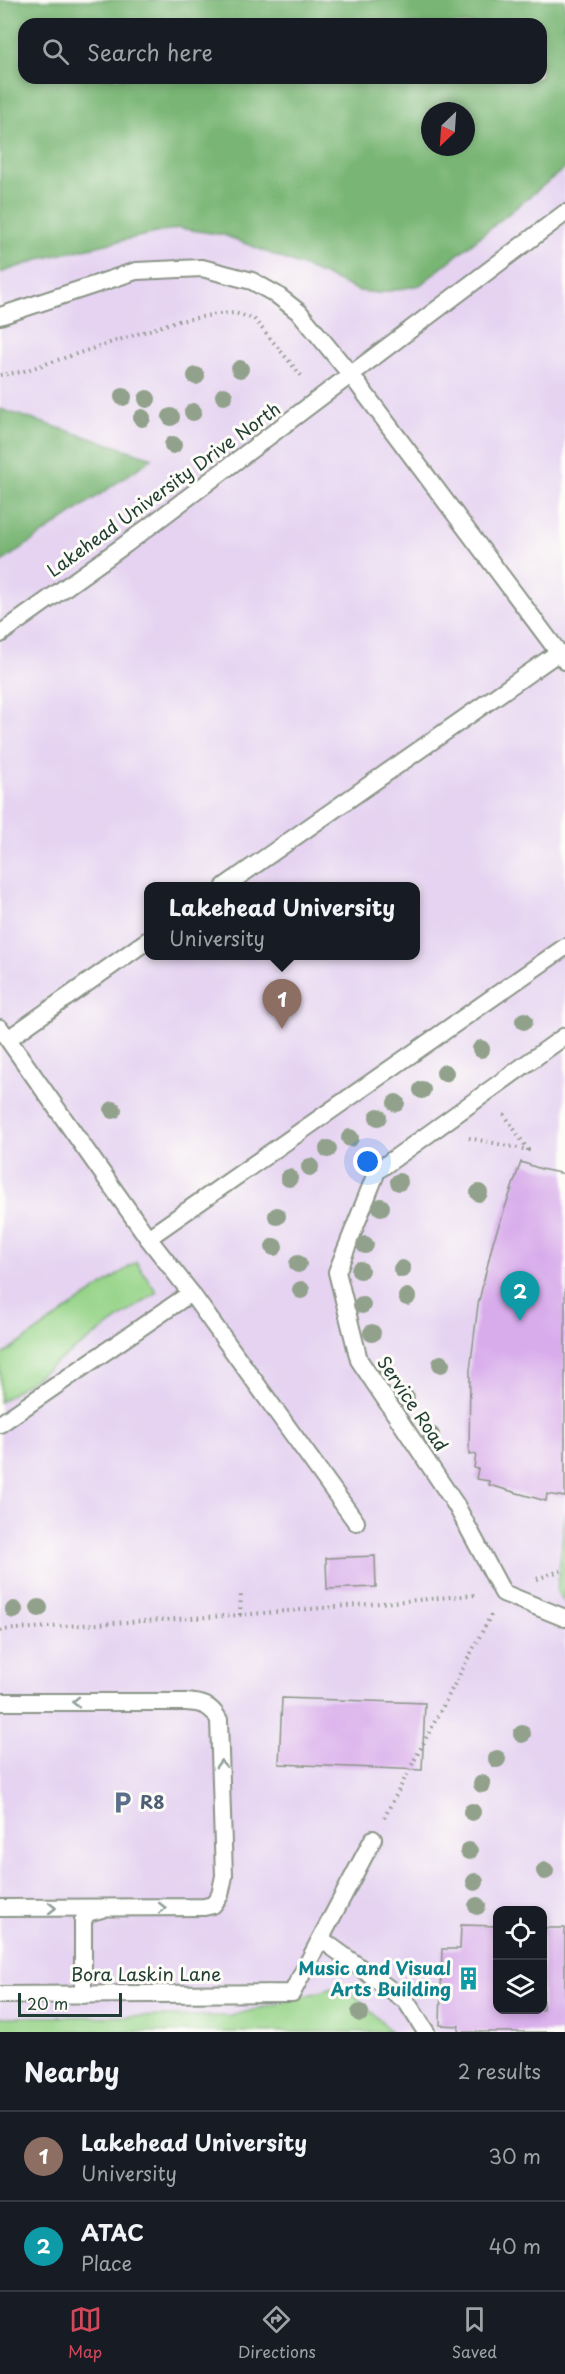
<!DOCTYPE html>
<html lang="en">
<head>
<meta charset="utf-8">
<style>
  body { margin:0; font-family:"Playpen Sans",sans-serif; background:#20242c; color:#f1f3f6 }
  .controls { position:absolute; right:18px; bottom:18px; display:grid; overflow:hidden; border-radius:12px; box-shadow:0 3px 9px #0003 }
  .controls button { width:54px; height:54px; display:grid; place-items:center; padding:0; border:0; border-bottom:2px solid #363941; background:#171b24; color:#f1f3f6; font:30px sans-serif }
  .compass { position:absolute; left:421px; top:102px; width:54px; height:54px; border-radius:50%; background:#171b24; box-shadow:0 3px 9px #0003; rotate:205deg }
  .scale { position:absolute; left:18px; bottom:15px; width:104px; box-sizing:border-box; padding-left:6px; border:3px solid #1f3d34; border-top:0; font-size:16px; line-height:21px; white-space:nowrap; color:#1f3d34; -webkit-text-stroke:4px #fdfcf7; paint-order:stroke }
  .you { position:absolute; left:368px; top:1162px; width:21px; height:21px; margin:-15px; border:4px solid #fff; border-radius:50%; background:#1a73e8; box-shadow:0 0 0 9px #1a73e833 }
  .badge { display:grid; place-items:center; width:39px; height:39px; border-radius:50%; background:#d1495b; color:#fff; font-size:20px; font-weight:700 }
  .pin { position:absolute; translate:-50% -50px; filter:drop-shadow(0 2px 3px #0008) }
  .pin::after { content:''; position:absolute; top:32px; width:21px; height:18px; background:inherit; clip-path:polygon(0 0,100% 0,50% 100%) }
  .popup { position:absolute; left:144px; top:882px; width:276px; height:78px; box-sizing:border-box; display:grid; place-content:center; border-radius:12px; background:#171b24; filter:drop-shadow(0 2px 4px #0005); font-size:20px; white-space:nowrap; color:#9ea1a6 }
  .popup b { font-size:22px; color:#f1f3f6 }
  .popup::after { content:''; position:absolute; left:50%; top:100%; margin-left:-12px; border:12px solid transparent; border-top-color:#171b24 }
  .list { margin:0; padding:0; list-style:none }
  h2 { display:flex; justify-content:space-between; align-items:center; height:78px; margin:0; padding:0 24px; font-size:26px }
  h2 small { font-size:20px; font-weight:400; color:#9ea1a6 }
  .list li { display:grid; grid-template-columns:39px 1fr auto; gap:18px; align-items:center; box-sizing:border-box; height:90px; padding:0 24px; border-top:2px solid #363941 }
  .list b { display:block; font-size:22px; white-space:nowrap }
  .list p { margin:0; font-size:20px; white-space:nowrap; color:#9ea1a6 }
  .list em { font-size:20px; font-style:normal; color:#9ea1a6 }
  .icon { flex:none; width:33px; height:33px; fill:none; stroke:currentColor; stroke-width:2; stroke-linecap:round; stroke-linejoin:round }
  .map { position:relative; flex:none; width:565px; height:2032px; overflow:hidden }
  .search { position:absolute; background:#171b24; box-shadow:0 3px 9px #0003; left:18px; right:18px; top:18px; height:66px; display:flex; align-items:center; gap:15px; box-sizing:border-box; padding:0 21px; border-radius:18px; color:#9ea1a6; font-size:22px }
  .sheet { height:258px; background:#171b24 }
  nav { display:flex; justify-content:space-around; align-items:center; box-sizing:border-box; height:84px; border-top:2px solid #363941; background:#171b24; font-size:16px; color:#9ea1a6 }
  nav a { display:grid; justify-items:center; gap:3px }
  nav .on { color:#d1495b }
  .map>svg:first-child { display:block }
  .built { fill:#e5d3f1; fill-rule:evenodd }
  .green { fill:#97d489; stroke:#5b885e; stroke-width:1.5 }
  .forest { fill:#79b675; stroke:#4c7a54; stroke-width:1.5; fill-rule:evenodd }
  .building { fill:#d8aceb }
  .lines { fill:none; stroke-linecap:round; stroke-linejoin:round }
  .service-casing { stroke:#8b9588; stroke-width:20 }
  .path { stroke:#8b9588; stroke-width:4; stroke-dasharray:1.5 4.5; stroke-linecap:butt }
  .service { stroke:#fff; stroke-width:16 }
  .tree { fill:#91a18b }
  .oneway { stroke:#8f9e9a }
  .labels { text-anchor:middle; stroke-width:6; stroke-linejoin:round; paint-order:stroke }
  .street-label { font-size:18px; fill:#1f3d34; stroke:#fdfcf7 }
  .service-label { font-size:18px; font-weight:bold; fill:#4e5e75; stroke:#fdfcf7; text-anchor:start }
  .culture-label { font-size:18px; font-weight:bold; fill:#0d838f; stroke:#fdfcf7; text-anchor:end }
</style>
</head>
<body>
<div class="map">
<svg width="565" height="2032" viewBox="0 0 565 2032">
  <rect width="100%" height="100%" fill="#fdfcf7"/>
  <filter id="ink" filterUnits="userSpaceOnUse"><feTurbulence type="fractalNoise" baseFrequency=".0167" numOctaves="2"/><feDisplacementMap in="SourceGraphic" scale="12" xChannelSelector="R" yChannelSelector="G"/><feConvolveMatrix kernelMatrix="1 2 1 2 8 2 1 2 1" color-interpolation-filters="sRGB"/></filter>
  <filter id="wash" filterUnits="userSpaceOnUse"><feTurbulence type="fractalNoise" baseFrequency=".008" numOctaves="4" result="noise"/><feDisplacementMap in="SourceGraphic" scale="24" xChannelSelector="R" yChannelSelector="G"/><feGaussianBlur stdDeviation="1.35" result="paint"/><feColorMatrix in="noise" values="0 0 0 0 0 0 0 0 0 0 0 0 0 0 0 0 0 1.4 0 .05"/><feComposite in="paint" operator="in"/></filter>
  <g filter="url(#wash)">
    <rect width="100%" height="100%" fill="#f7eddc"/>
    <!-- built -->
    <path class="built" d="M0,0H565V2032H0ZM24,24H541V78H24ZM430,111H466V147H430ZM148,886H416V956H148ZM498,1910H542V2010H498Z"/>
    <!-- green -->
    <g class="green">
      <path d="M136,1262L157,1292L0,1402V1357Z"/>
      <path d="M565,1513V1602L557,1592Z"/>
      <path d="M334,1988L350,1990L391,2032H0V2017L231,2016Z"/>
    </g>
    <!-- forest -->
    <g class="forest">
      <path d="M0,0H565V168L420,285L379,293L359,291L324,275L224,235L178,228L44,258L0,273ZM24,24H541V78H24ZM430,111H466V147H430Z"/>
      <path d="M0,409L153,458L0,563Z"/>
    </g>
    <g id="blocks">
      <!-- building -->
      <g class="building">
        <path d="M521,1162L541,1169L565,1174V1497L547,1494L546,1501L489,1485V1481L476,1479L478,1469L474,1468L476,1454L469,1455L470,1370L478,1305L493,1242Z"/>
        <path d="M375,1556L376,1587L327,1589L326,1558Z"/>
        <path d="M282,1698L425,1703L422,1770L279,1764Z"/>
        <path d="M461,1925L498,1926V2010H543V1928H565V2032H458L459,2026L440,2025L442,1949H460Z"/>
      </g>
    </g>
  </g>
  <g filter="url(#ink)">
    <use href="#blocks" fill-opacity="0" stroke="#8b9588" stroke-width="1.5"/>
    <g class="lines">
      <defs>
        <g id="service">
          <path d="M0,316L136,271L202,268L252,281L277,295L300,313L351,375L565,661"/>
          <path d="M0,634L126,544L565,213"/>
          <path d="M225,886L559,652"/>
          <path d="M0,1028L148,1238L191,1293L356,1522"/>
          <path d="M565,1036L377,1171L337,1272L359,1360L456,1505L503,1593L565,1618"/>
          <path d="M8,1039L148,940"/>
          <path d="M148,1238L565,947"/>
          <path d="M0,1424L191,1293"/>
          <path d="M0,1702H186C202,1703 211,1705 219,1720L224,1876L220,1895L213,1905L204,1907L0,1908"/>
          <path d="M321,1939L406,2001L426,2032"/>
          <path d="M0,1995L292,1993L373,1839"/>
          <path d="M83,1995V1921L87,1913L102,1909"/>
        </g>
      </defs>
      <!-- service casing -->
      <use href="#service" class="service-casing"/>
      <!-- path -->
      <g class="path">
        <path d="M0,375L21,372L174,322L217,314L235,313L254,319L304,379"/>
        <path d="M469,1138L528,1150L502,1111"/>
        <path d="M537,1579L565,1569"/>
        <path d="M240,1615L241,1592"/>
        <path d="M0,1630L240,1615L475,1595"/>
        <path d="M384,1818L491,1615"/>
      </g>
      <!-- service -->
      <use href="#service" class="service"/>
    </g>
    <!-- trees -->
    <g class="tree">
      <circle cx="240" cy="369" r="9"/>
      <circle cx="196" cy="376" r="9"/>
      <circle cx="224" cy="396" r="9"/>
      <circle cx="123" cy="397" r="9"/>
      <circle cx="147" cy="399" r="9"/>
      <circle cx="193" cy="412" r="9"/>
      <circle cx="171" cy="417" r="9"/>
      <circle cx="142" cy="418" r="9"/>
      <circle cx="173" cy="445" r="9"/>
      <circle cx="524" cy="1021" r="9"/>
      <circle cx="481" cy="1049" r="9"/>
      <circle cx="445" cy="1073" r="9"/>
      <circle cx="422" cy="1090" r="9"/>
      <circle cx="396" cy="1103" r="9"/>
      <circle cx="113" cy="1110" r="9"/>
      <circle cx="378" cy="1117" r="9"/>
      <circle cx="350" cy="1138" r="9"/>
      <circle cx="328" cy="1149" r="9"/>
      <circle cx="310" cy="1167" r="9"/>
      <circle cx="289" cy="1178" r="9"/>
      <circle cx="399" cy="1182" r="9"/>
      <circle cx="479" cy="1193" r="9"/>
      <circle cx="381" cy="1207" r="9"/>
      <circle cx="277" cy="1216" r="9"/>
      <circle cx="365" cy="1245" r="9"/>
      <circle cx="274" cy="1247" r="9"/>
      <circle cx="298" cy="1264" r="9"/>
      <circle cx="402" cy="1269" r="9"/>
      <circle cx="360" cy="1270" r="9"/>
      <circle cx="301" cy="1290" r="9"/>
      <circle cx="407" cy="1297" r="9"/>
      <circle cx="362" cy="1305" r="9"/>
      <circle cx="372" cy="1333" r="9"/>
      <circle cx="441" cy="1364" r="9"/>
      <circle cx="386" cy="1368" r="9"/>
      <circle cx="406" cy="1398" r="9"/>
      <circle cx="431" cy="1435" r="9"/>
      <circle cx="39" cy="1608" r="9"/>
      <circle cx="14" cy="1610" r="9"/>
      <circle cx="522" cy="1734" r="9"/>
      <circle cx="497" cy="1759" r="9"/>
      <circle cx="482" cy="1784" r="9"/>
      <circle cx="472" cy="1812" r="9"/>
      <circle cx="469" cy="1851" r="9"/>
      <circle cx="545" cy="1871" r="9"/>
      <circle cx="475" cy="1882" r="9"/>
      <circle cx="477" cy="1906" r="9"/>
      <circle cx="360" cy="2013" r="9"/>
    </g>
    <!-- one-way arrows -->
    <defs><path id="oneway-chevron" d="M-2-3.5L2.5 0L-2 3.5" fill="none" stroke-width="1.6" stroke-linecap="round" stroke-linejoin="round" transform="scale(1.5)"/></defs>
    <g class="oneway">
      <use href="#oneway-chevron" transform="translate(76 1702) rotate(180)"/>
      <use href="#oneway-chevron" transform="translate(221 1764) rotate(-92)"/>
      <use href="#oneway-chevron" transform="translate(52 1908)"/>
      <use href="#oneway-chevron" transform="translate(162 1908)"/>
    </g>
  </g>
  <!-- icons -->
  <defs>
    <symbol id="parking-bare" viewBox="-9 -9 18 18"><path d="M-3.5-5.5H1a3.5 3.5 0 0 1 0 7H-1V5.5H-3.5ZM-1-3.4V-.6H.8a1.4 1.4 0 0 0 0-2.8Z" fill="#5c6f8a" stroke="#fdfcf7" stroke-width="2.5" paint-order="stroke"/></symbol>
    <symbol id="building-bare" viewBox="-9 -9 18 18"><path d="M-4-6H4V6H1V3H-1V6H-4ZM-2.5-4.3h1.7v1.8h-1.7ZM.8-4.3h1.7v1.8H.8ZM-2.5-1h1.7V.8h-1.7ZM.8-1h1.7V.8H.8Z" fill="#0f9aa8" stroke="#fdfcf7" stroke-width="2.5" paint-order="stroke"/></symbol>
  </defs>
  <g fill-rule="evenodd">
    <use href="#parking-bare" x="106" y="1786" width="33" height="33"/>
    <use href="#building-bare" x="452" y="1962" width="33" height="33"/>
  </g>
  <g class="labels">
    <!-- street labels -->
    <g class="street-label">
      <text transform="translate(164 490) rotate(-36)" y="6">Lakehead University Drive North</text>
      <text transform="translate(412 1404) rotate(56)" y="6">Service Road</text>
      <text x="146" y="1981">Bora Laskin Lane</text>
    </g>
    <!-- service labels -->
    <g class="service-label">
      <text x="140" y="1809">R8</text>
    </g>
    <!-- culture labels -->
    <g class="culture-label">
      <text x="451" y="1975">Music and Visual<tspan x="451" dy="21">Arts Building</tspan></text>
    </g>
  </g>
</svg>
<div class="controls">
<button><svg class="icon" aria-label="locate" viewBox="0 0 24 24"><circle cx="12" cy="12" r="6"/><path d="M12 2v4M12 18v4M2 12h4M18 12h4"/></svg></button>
<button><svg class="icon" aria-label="layers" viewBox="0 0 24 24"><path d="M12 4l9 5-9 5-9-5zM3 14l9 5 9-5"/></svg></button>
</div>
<svg class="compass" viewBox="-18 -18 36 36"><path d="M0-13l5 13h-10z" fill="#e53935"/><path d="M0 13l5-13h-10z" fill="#9ea1a6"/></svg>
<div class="scale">20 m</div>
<div class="you"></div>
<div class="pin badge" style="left:282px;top:1029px;background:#8d6e63">1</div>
<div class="popup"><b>Lakehead University</b>University</div>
<div class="pin badge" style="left:520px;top:1321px;background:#0f9aa8">2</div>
<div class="search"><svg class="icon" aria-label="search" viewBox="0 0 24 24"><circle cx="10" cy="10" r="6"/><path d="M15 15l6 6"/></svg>Search here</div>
</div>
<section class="sheet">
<h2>Nearby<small>2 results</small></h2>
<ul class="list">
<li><span class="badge" style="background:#8d6e63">1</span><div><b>Lakehead University</b><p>University</p></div><em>30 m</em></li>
<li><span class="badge" style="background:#0f9aa8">2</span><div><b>ATAC</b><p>Place</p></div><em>40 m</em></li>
</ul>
</section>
<nav>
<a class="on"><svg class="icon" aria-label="map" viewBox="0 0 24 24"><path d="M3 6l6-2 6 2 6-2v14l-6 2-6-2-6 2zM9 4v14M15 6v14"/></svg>Map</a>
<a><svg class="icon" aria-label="directions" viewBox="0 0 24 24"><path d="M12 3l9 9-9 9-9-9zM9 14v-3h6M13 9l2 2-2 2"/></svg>Directions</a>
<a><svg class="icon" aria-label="saved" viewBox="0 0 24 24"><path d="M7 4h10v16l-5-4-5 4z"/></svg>Saved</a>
</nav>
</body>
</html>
